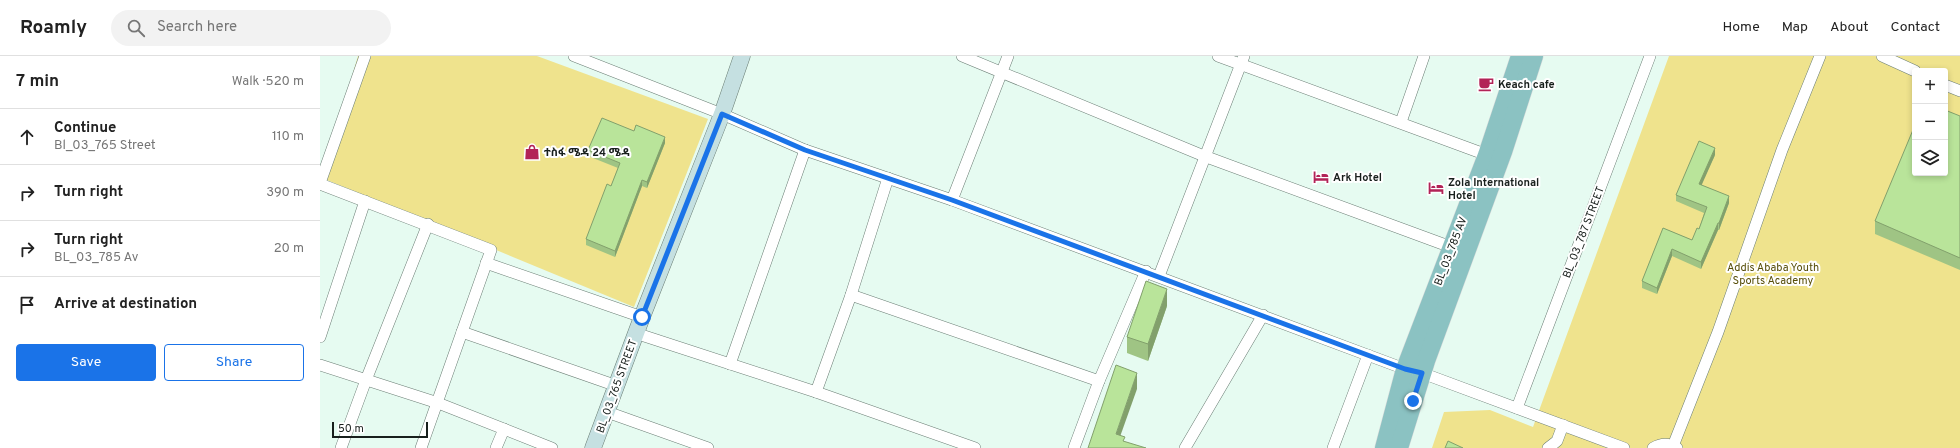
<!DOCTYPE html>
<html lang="en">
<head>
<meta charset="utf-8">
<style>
  body { margin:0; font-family:Overpass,"Noto Sans Ethiopic",sans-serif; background:#f2f2f2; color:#222 }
  .controls { position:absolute; right:12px; top:12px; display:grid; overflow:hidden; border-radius:4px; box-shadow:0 2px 6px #0003 }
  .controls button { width:36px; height:36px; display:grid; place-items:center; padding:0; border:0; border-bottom:1px solid #e0e0e0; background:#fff; color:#222; font:20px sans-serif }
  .scale { position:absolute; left:12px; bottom:10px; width:96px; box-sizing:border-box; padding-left:4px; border:2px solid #181f1c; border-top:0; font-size:11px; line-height:14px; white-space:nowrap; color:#181f1c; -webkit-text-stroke:3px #fff; paint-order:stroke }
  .stop { position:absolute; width:12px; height:12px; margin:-9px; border:3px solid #1a73e8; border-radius:50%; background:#fff }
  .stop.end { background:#1a73e8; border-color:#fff; box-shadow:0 1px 4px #0008 }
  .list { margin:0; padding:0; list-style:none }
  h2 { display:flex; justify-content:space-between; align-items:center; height:52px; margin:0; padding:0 16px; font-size:17px }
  h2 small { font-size:13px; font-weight:400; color:#767676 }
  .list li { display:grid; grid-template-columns:26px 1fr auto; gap:12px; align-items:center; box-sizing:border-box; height:56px; padding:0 16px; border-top:1px solid #e0e0e0 }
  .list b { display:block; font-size:15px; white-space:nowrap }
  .list p { margin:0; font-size:13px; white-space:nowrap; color:#767676 }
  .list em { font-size:13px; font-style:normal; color:#767676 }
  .actions { display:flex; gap:8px; padding:12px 16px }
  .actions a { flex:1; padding:9px 0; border:1px solid #1a73e8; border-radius:4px; text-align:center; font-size:14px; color:#1a73e8 }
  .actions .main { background:#1a73e8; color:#fff }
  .icon { flex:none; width:22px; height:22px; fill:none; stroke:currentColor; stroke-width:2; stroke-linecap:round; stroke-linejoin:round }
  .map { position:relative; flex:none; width:1640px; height:392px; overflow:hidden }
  header { display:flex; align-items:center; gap:24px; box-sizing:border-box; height:56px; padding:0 20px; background:#fff; border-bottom:1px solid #e0e0e0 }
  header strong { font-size:19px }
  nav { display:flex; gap:22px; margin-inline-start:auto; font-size:14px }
  .search { width:280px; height:36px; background:#f2f2f2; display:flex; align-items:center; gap:10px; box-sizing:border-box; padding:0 14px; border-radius:22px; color:#767676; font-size:15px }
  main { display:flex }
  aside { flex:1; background:#fff }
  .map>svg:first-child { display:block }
  .green { fill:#efe38d; fill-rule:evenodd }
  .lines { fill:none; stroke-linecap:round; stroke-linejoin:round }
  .street-casing { stroke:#6b7e75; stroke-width:12 }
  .secondary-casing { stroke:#6b7e75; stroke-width:17 }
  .primary-casing { stroke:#dadbdb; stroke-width:19 }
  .street { stroke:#fff; stroke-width:11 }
  .secondary { stroke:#c5e0e1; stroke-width:16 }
  .primary { stroke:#8bc2c2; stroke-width:18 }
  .wall { fill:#9fc484 }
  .shaded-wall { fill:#82a06c }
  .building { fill:#b9e49a; stroke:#82a06c }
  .route { stroke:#1a73e8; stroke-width:5 }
  .labels { text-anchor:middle; stroke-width:4; stroke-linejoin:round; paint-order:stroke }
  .poi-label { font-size:11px; font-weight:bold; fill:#181f1c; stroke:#fff; text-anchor:start }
  .street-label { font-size:11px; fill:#181f1c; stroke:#fff }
  .park-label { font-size:11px; fill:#564d08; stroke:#fff }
</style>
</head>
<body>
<header>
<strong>Roamly</strong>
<div class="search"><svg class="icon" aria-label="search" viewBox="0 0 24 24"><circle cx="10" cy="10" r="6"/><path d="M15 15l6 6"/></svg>Search here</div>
<nav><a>Home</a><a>Map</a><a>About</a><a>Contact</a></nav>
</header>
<main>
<aside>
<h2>7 min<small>Walk · 520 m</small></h2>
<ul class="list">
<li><svg class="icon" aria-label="ahead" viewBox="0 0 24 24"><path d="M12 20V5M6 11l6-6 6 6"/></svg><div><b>Continue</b><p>Bl_03_765 Street</p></div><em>110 m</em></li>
<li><svg class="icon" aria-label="right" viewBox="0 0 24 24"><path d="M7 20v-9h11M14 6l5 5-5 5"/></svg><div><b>Turn right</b></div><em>390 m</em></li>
<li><svg class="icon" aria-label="right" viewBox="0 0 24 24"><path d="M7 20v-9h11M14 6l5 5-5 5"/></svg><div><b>Turn right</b><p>BL_03_785 Av</p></div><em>20 m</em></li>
<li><svg class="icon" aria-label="arrive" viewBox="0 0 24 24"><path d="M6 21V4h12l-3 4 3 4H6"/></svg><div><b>Arrive at destination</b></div></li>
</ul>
<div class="actions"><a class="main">Save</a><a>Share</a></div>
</aside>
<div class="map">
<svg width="1640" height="392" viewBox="0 0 1640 392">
  <rect width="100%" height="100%" fill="#e6fbf1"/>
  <!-- green -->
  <g class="green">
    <path d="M38,0H217L388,63L314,251L2,122Z"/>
    <path d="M1349,0H1640V392H1112L1124,356L1170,354L1213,371ZM1595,15H1625V117H1595Z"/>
  </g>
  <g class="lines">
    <defs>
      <g id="street">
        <path d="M254,0L402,58L485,94L632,144L1085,313L1102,317L1304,392"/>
        <path d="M642,0L884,100L1131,191"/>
        <path d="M898,0L1167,99"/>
        <path d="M1562,0L1595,15"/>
        <path d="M1625,29L1640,35"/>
        <path d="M1081,66L1104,0"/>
        <path d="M0,127L45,0"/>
        <path d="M0,128L171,194L101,392"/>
        <path d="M632,144L688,0"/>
        <path d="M166,207L322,261"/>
        <path d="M839,220L924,0"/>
        <path d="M531,239L779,325"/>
        <path d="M142,276L297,330"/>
        <path d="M315,277L496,336L655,392"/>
        <path d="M0,281L45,145"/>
        <path d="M410,308L485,94"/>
        <path d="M0,309L118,347L232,392"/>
        <path d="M496,336L531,239L568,122"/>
        <path d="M1197,352L1330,0"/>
        <path d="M287,356L388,392"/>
        <path d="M1353,390L1398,276L1462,94L1500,0"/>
        <path d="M21,392L46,324L108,168"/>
        <path d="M176,392L184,373"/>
        <path d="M754,392L779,325L826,215"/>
        <path d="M865,392L943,259"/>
        <path d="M1013,392L1048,299"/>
        <path d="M1228,392L1237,385L1243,369"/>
        <path d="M1333,392C1341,387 1349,387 1357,392"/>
      </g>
      <path id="secondary" d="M273,392L322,261L402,58L422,0"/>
      <g id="primary">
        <path d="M1064,392L1085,313L1167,99L1200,0"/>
        <path d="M1079,392L1106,305L1183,96L1214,0"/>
      </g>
    </defs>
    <!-- street casing -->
    <use href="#street" class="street-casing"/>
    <!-- secondary casing -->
    <use href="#secondary" class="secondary-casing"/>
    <!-- primary casing -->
    <use href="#primary" class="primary-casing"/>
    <!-- street -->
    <use href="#street" class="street"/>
    <!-- secondary -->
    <use href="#secondary" class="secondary"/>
    <!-- primary -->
    <use href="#primary" class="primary"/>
  </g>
  <!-- wall -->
  <g class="wall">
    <path d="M1640,60V214L1555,178V165Z"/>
    <path d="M314,75L345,87L327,132L322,130L295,201L266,189V183L291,130L298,112L268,100V94Z"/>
    <path d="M1395,99L1381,129L1409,147L1399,174H1398L1381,213L1352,200L1337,238L1322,232V225L1343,172L1372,184L1379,173L1384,157L1356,145V139Z"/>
    <path d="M847,250L828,305L807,297V281Z"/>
  </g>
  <!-- shaded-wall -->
  <g class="shaded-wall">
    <path d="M345,81V87L327,132V126Z"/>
    <path d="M1395,92V99L1379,135V128Z"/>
    <path d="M322,124V130L295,201V195Z"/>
    <path d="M1409,140V147L1399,174V167Z"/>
    <path d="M1398,167V174L1381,213V206Z"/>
    <path d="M1352,193V200L1337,238V232Z"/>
    <path d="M847,233V250L828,305V288Z"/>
    <path d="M817,317V333L796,392V378Z"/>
  </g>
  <!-- building -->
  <g class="building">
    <path d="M1625,54L1640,60V202L1555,165L1595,69V117H1625Z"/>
    <path d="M282,62L314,75L316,69L345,81L327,126L322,124L295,195L266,183L287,128L291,130L300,107L268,94Z"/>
    <path d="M1379,85L1395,92L1379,128L1409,140L1399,167H1398L1381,206L1352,193L1337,232L1322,225L1343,172L1372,184L1377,172L1379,173L1387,151L1356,139Z"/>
    <path d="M826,225L847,233L828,288L807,281Z"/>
    <path d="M796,309L817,317L796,378L805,381L803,385L826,392H768Z"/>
    <path d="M1128,385L1143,392H1125Z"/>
  </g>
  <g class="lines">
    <!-- route -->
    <path class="route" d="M322,261L402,58L485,94L632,144L1085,313L1102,317L1093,345"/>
  </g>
  <!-- icons -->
  <defs>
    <symbol id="cafe-bare" viewBox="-9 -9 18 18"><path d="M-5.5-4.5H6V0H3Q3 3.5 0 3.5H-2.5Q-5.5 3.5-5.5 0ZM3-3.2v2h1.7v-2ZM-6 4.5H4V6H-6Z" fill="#b22357" stroke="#fff" stroke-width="2.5" paint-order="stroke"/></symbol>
    <symbol id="shop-bare" viewBox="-9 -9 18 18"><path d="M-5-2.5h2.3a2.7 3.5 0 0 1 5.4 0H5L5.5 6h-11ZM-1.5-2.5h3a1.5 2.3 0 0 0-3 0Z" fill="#b22357" stroke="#fff" stroke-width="2.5" paint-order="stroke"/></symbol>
    <symbol id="hotel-bare" viewBox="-9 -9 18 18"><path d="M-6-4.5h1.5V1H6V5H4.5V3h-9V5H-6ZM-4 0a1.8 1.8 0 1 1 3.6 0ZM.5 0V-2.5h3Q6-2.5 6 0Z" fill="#b22357" stroke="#fff" stroke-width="2.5" paint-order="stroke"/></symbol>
  </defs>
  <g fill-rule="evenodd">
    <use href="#cafe-bare" x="1155" y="17" width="22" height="22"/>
    <use href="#shop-bare" x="201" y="85" width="22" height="22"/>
    <use href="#hotel-bare" x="990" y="110" width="22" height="22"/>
    <use href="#hotel-bare" x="1105" y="121" width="22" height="22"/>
  </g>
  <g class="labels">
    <!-- poi labels -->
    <g class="poi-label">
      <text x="1178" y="32">Keach cafe</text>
      <text x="224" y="100">ተስፋ ሜዳ 24 ሜዳ</text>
      <text x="1013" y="125">Ark Hotel</text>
      <text x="1128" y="130">Zola International<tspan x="1128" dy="13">Hotel</tspan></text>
    </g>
    <!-- street labels -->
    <g class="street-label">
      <text transform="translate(1263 176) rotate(-69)" y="4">BL_03_787 STREET</text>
      <text transform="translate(1130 195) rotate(-69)" y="4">BL_03_785 AV</text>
      <text transform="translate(296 330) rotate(-70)" y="4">BL_03_765 STREET</text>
    </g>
    <!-- park labels -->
    <g class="park-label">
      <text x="1453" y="215">Addis Ababa Youth<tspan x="1453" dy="13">Sports Academy</tspan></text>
    </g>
  </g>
</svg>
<div class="controls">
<button>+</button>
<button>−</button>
<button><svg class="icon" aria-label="layers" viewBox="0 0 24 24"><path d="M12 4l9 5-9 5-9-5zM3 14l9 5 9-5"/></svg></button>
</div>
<div class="scale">50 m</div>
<div class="stop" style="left:322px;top:261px"></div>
<div class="stop end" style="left:1093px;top:345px"></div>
</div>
</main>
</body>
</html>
